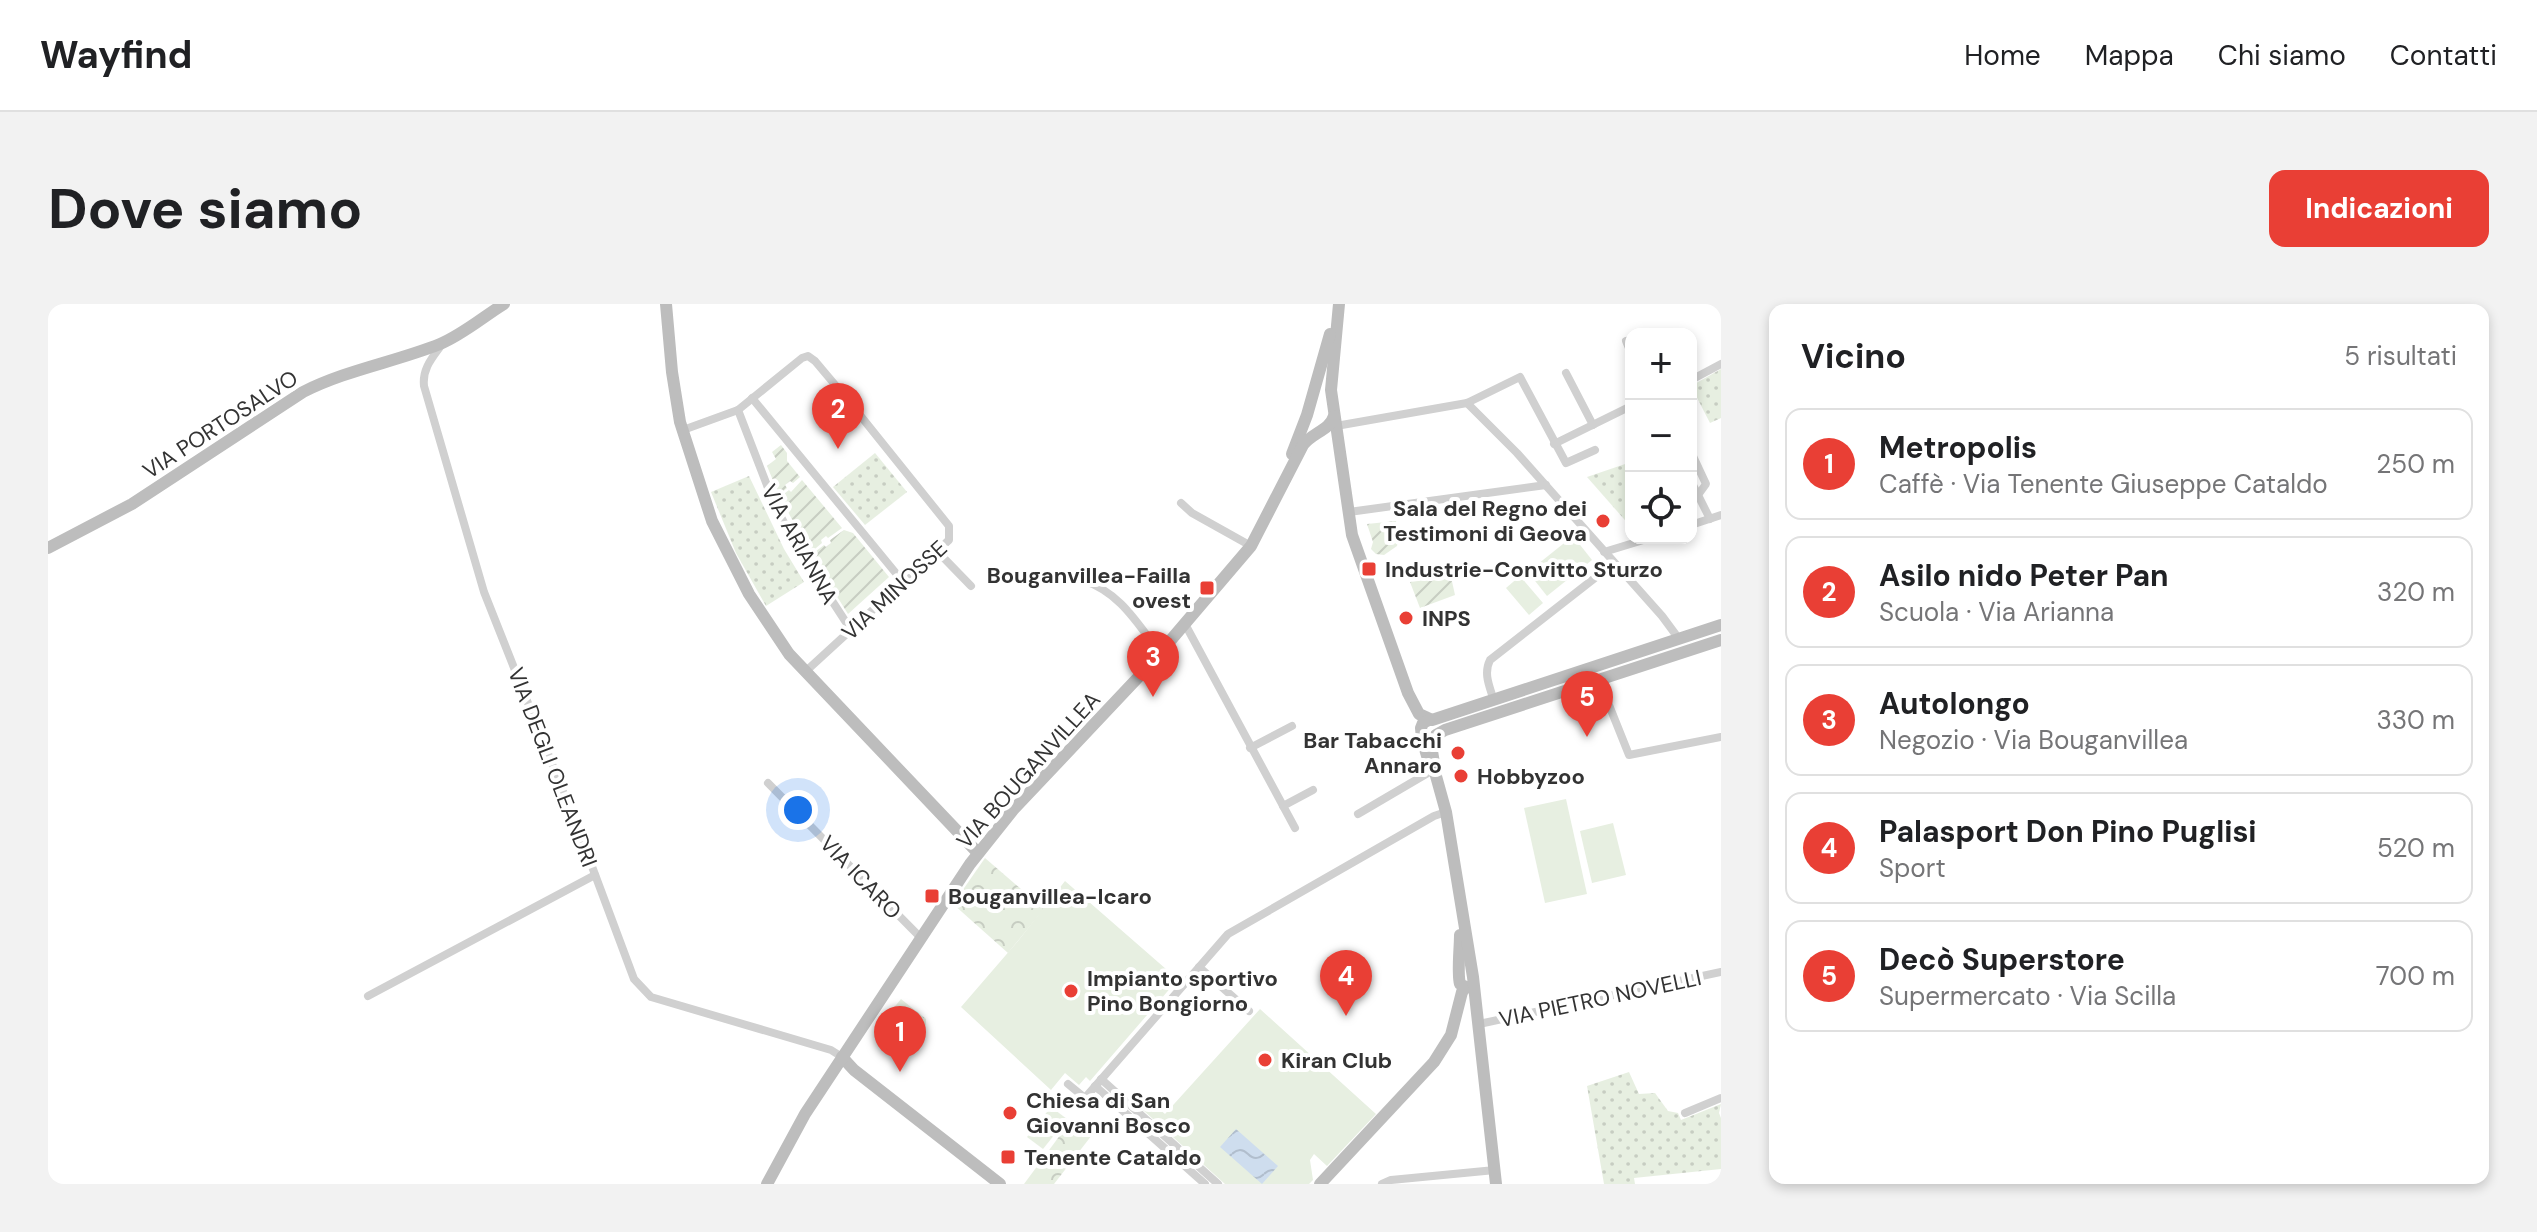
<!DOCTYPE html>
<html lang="it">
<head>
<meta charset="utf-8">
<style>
  body { margin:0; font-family:"DM Sans",sans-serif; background:#f2f2f2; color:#202124 }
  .controls { position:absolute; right:24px; top:24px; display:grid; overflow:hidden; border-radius:16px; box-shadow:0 4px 12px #0003 }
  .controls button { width:72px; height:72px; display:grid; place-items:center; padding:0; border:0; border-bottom:2px solid #e0e0e0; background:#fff; color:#202124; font:40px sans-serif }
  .you { position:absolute; left:750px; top:506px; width:28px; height:28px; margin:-20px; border:6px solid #fff; border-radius:50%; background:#1a73e8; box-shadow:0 0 0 12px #1a73e833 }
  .badge { display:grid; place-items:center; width:52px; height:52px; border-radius:50%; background:#e93f35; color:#fff; font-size:26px; font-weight:700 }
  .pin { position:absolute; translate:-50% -66px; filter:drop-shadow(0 2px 4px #0008) }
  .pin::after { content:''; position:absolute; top:42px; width:28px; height:24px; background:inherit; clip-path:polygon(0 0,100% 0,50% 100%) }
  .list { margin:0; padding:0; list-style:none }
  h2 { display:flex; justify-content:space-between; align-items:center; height:104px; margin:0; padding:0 32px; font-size:34px }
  h2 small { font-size:26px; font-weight:400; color:#757577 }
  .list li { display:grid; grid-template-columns:52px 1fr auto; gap:24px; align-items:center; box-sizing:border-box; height:112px; margin:0 16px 16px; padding:0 16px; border:2px solid #e0e0e0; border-radius:16px }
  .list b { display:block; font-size:30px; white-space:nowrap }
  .list p { margin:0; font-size:26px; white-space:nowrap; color:#757577 }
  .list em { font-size:26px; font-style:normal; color:#757577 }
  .icon { flex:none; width:44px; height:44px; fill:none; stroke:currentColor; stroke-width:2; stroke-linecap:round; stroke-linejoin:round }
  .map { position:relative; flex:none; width:1673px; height:880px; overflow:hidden; border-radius:16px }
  header { display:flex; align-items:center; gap:48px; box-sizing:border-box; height:112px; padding:0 40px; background:#fff; border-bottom:2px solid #e0e0e0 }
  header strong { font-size:38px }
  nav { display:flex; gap:44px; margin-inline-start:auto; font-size:28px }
  .intro { display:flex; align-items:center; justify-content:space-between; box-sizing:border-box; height:192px; padding:0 48px }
  h1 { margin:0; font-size:56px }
  .button { padding:20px 36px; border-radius:16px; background:#e93f35; color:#fff; font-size:28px; font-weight:700 }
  main { display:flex; gap:48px; padding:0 48px }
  aside { flex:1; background:#fff; border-radius:16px; box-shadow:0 4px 12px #0003 }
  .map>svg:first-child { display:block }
  .grass { fill:url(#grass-dots) }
  .park { fill:url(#park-crowns) }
  .garden { fill:url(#garden-furrows) }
  .pitch { fill:#e7efe1 }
  .water { fill:url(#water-waves) }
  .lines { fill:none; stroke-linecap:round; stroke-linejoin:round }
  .street { stroke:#d0d0d0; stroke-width:8 }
  .secondary { stroke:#bdbdbd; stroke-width:12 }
  .poi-dot { fill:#e93f35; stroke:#fff; stroke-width:3 }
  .labels { text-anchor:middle; stroke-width:8; stroke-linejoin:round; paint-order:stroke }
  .street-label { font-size:22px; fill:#333; stroke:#fff }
  .poi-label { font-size:22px; font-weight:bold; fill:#333; stroke:#fff; text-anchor:start }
</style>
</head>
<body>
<header>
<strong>Wayfind</strong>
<nav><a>Home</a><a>Mappa</a><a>Chi siamo</a><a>Contatti</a></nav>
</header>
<div class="intro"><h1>Dove siamo</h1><a class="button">Indicazioni</a></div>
<main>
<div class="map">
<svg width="1673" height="880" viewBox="0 0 1673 880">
  <defs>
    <pattern id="grass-dots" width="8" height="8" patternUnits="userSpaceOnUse" patternTransform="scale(2)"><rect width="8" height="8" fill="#e7efe1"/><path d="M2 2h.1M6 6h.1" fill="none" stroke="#c7cdc2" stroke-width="1.8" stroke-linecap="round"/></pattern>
    <pattern id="park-crowns" width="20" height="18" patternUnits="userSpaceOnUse" patternTransform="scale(2)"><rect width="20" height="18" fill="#e7efe1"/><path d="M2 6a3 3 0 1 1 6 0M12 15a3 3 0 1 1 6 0" fill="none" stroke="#c7cdc2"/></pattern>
    <pattern id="garden-furrows" width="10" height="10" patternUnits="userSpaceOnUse" patternTransform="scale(2)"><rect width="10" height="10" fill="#e7efe1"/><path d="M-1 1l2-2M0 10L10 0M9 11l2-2" fill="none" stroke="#c7cdc2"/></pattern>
    <pattern id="water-waves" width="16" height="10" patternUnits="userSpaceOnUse" patternTransform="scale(2)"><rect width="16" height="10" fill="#ceddee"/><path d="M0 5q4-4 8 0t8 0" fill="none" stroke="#b1becd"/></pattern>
  </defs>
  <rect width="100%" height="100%" fill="#fff"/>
  <!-- grass -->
  <g class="grass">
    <path d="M1673,65V114L1662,119L1643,82Z"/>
    <path d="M827,149L859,188L817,221L785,183Z"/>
    <path d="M1583,158V223L1539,173Z"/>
    <path d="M701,172L736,245L756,278L718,302L688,249L663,188Z"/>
    <path d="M1581,768L1591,790L1607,789L1620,807L1630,809L1633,816L1673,800L1671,809L1673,814V865L1586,874L1587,880H1556L1539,782Z"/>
  </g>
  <!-- park -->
  <g class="park">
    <path d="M937,554L996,605L960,649L905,600Z"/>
    <path d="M853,695L878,715V721L858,745L831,722Z"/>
    <path d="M1024,815L1029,819L1032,816L1044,831L1006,880H976Z"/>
  </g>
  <!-- garden -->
  <g class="garden">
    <path d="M733,141L739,149V157L752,173L745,179L742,177L737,181L739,184L731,191L719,162L728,155L724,148Z"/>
    <path d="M754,176L794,224L780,234L778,232L773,236L774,239L762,249L732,193L741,186L743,188Z"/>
    <path d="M1348,217L1351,233L1349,242L1336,251L1328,250L1323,245L1325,238L1319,220Z"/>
    <path d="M796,226L805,229L841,273L800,310L763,251L776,241L778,243L783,239L782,236Z"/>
    <path d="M1403,273L1407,291L1372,304L1362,278Z"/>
  </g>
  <!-- pitch -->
  <g class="pitch">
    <path d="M1525,232L1544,256L1499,292L1480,268Z"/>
    <path d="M1472,272L1495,299L1481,311L1458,284Z"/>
    <path d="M1518,495L1539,590L1497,599L1476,504Z"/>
    <path d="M1565,519L1578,571L1544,579L1532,527Z"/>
    <path d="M1017,577L1126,672L1122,677L1125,681L1042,777L1038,773L1031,781L1017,769L1003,786L913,703L970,637Z"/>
    <path d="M1212,705L1328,810L1279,862L1266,850L1262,856L1265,876L1261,880H1177L1095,806L1103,798L1117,810Z"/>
    <path d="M1003,803L1019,815L995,845L979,833Z"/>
  </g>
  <!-- water -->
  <path class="water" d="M1188,825L1230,862L1214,880L1172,843Z"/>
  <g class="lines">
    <!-- street -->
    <g class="street">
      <path d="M1578,37L1583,49"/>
      <path d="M395,39C385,53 374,64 376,82L436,288L533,533L586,675L603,693L783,746L794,753"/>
      <path d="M1518,69L1545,121"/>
      <path d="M1643,76L1673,60"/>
      <path d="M704,94L856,279"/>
      <path d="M1419,99L1469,149L1614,312L1631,335"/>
      <path d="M690,106L727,202L751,246L803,326"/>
      <path d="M1288,122L1419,99L1472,73L1518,159L1547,146"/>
      <path d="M635,126L690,106L754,54L760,52L767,57L799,95L901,222V236L757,368"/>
      <path d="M1506,140L1583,102"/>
      <path d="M1643,148L1658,180L1650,191"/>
      <path d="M1643,177L1662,215"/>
      <path d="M1133,199L1144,209L1203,242"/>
      <path d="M1301,208L1498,181"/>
      <path d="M1643,221L1673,211"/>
      <path d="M889,247L923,282"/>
      <path d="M1556,248L1602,234"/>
      <path d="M1034,276C1072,288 1089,319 1112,349"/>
      <path d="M1137,320L1247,524"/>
      <path d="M1551,376L1581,451L1673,433"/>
      <path d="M1446,397C1442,383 1435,370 1442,356L1566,259"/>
      <path d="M1202,444L1244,422"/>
      <path d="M720,479L872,633"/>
      <path d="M1235,502L1265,486"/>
      <path d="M1310,510L1385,466"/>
      <path d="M1151,663L1201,707"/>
      <path d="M320,692L547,571"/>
      <path d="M1431,720L1673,668"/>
      <path d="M1053,775L1170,880"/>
      <path d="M1020,780L1037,794L1180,630L1386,512L1398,508"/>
      <path d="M1047,782L1157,880"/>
      <path d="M1637,809L1673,794"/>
      <path d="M1334,880L1343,876L1447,866"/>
    </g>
    <!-- secondary -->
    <g class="secondary">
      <path d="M618,0L624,68L632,118L664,217L701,290L741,350L930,549"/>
      <path d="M1291,0L1283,86L1304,231L1360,389L1371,410L1384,416L1673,321"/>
      <path d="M1244,150L1259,111L1282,30"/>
      <path d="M0,244L84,200L255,88C298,66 347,58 392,40C414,31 435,13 456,0"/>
      <path d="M1380,455L1374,435L1373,424L1375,419L1381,416"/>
      <path d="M1412,631C1412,644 1409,669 1412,680L1418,683"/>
      <path d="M794,753L806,766L952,880"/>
      <path d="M719,880L757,810L922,560L965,506L1099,364L1203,242L1255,141C1264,129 1282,126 1286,112"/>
      <path d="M1272,880L1386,758L1403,731L1414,688L1418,683"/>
      <path d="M1448,880L1425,673L1398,508L1388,472L1384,447L1388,431L1397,426L1673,336"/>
    </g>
  </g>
  <!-- markers -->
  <g class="poi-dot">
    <circle cx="1555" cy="217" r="8"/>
    <rect x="1313" y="257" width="16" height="16" rx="4"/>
    <rect x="1151" y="276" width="16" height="16" rx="4"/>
    <circle cx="1358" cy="314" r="8"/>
    <circle cx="1410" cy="449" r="8"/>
    <circle cx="1413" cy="472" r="8"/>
    <rect x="876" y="584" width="16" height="16" rx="4"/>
    <circle cx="1023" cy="687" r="8"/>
    <circle cx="1217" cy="756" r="8"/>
    <circle cx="962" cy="809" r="8"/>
    <rect x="952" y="845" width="16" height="16" rx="4"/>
  </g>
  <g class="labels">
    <!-- street labels -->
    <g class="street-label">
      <text transform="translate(172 120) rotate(-33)" y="8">VIA PORTOSALVO</text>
      <text transform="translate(752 240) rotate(61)" y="8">VIA ARIANNA</text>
      <text transform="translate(846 286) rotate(-43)" y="8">VIA MINOSSE</text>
      <text transform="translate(505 463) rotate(69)" y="8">VIA DEGLI OLEANDRI</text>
      <text transform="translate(980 466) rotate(-48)" y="8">VIA BOUGANVILLEA</text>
      <text transform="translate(813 573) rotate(46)" y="8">VIA ICARO</text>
      <text transform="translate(1552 694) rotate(-12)" y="8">VIA PIETRO NOVELLI</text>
    </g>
    <!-- poi labels -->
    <g class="poi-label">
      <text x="1539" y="212" text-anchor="end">Sala del Regno dei<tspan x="1539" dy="25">Testimoni di Geova</tspan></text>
      <text x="1337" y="273">Industrie-Convitto Sturzo</text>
      <text x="1143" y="279" text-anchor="end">Bouganvillea-Failla<tspan x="1143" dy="25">ovest</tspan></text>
      <text x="1374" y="322">INPS</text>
      <text x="1394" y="444" text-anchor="end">Bar Tabacchi<tspan x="1394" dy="25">Annaro</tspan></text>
      <text x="1429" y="480">Hobbyzoo</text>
      <text x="900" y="600">Bouganvillea-Icaro</text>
      <text x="1039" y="682">Impianto sportivo<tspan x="1039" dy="25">Pino Bongiorno</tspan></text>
      <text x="1233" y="764">Kiran Club</text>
      <text x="978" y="804">Chiesa di San<tspan x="978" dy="25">Giovanni Bosco</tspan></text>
      <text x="976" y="861">Tenente Cataldo</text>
    </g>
  </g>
</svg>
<div class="controls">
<button>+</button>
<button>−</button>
<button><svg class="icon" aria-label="locate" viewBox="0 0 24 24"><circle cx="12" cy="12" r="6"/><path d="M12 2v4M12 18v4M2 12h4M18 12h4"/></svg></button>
</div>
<div class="you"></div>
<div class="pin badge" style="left:852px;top:768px">1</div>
<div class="pin badge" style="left:790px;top:145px">2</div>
<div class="pin badge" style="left:1105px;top:393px">3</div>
<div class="pin badge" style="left:1298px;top:712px">4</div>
<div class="pin badge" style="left:1539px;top:433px">5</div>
</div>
<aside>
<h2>Vicino<small>5 risultati</small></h2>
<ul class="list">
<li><span class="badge">1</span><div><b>Metropolis</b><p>Caffè · Via Tenente Giuseppe Cataldo</p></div><em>250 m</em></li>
<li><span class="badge">2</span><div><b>Asilo nido Peter Pan</b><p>Scuola · Via Arianna</p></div><em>320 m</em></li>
<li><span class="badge">3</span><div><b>Autolongo</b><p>Negozio · Via Bouganvillea</p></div><em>330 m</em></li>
<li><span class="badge">4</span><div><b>Palasport Don Pino Puglisi</b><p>Sport</p></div><em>520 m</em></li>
<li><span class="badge">5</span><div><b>Decò Superstore</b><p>Supermercato · Via Scilla</p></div><em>700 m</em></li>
</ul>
</aside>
</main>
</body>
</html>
